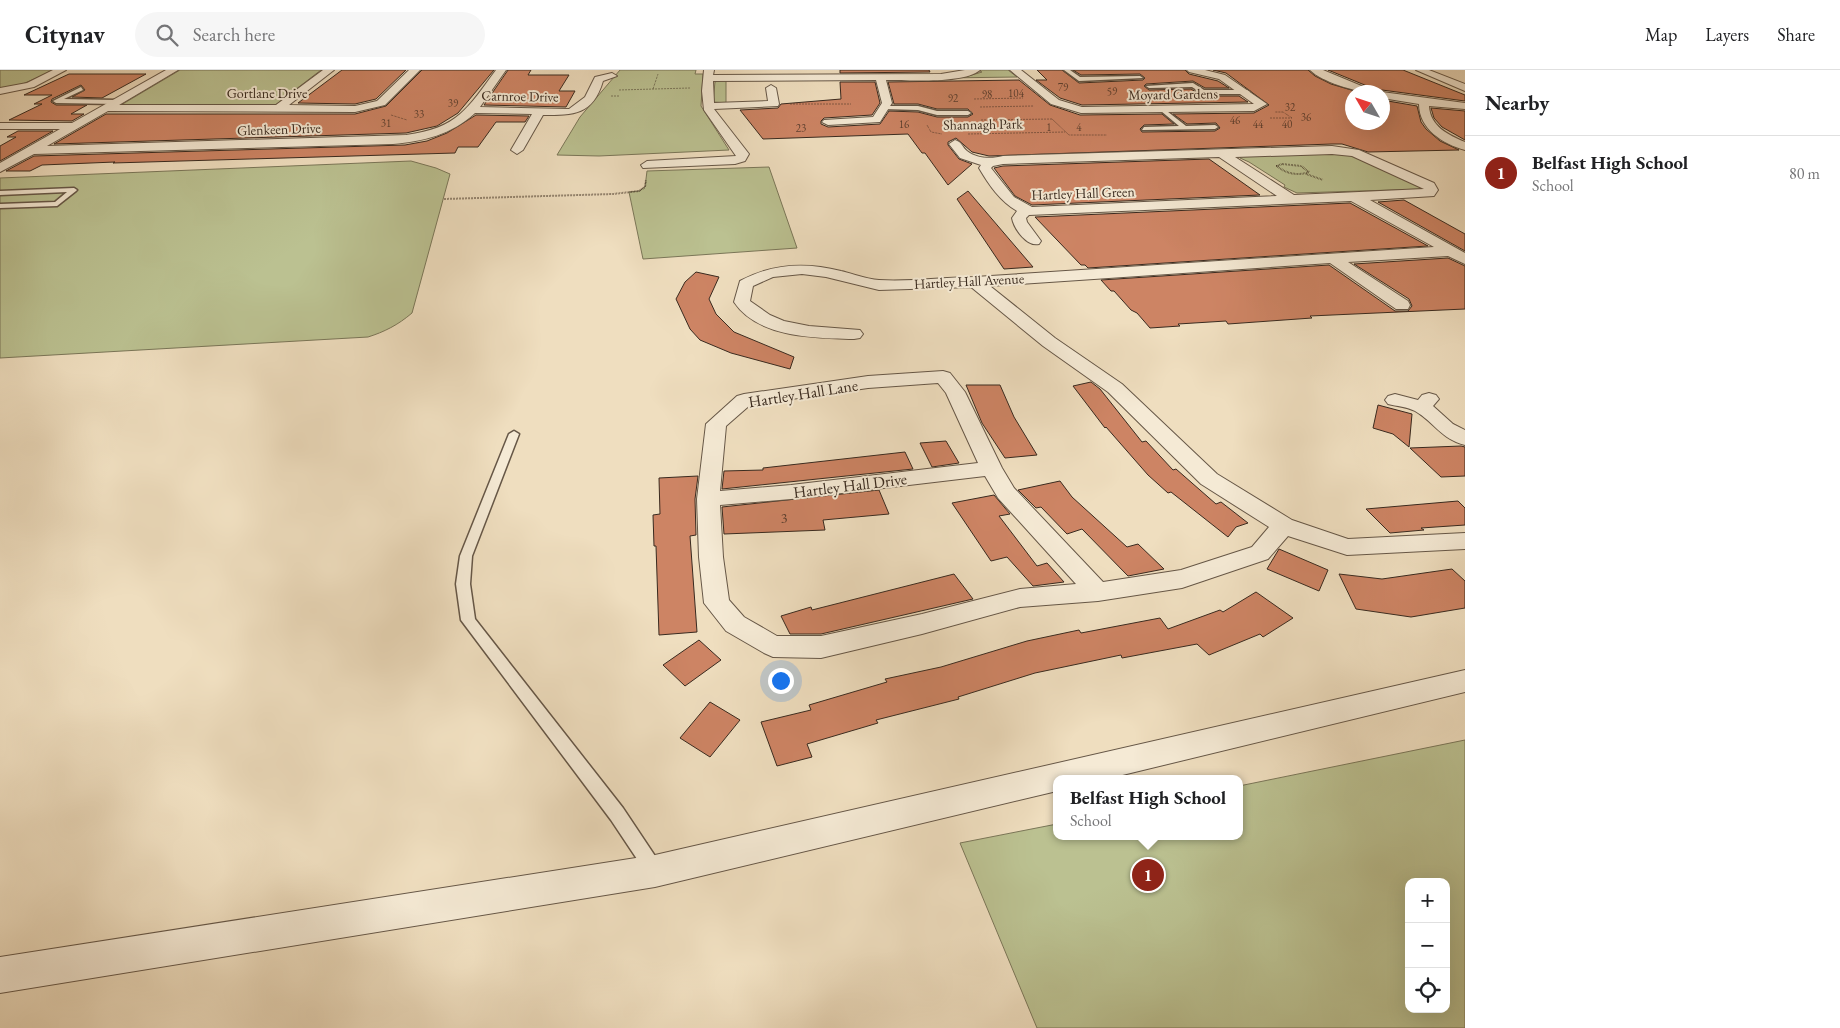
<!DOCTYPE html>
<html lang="en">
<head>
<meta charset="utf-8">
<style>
  body { margin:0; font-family:"EB Garamond",serif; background:#f6f6f6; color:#202124 }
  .controls { position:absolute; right:15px; bottom:15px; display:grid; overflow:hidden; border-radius:10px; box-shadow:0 5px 20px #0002 }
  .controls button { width:45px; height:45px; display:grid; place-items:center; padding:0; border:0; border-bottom:1px solid #e0e0e0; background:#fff; color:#202124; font:25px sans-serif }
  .compass { position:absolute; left:1345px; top:15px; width:45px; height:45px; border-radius:50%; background:#fff; box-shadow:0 5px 20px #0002; rotate:309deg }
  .you { position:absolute; left:780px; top:610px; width:18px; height:18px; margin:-12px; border:4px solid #fff; border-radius:50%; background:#1a73e8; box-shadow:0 0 0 8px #1a73e833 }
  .badge { display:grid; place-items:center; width:32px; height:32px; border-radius:50%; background:#8f2418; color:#fff; font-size:16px; font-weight:700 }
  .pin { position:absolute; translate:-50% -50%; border:2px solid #fff; box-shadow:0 1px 5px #0006 }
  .popup { position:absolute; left:1053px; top:705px; width:190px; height:65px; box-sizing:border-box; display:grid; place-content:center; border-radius:10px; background:#fff; filter:drop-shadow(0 1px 4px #0005); font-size:16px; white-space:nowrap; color:#757577 }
  .popup b { font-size:19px; color:#202124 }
  .popup::after { content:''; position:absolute; left:50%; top:100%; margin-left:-10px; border:10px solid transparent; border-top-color:#fff }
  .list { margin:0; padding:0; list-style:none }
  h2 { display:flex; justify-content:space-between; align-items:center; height:65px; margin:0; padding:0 20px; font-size:21px }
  h2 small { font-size:16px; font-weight:400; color:#757577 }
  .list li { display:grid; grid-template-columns:32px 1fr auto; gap:15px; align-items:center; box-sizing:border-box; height:75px; padding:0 20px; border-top:1px solid #e0e0e0 }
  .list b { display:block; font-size:19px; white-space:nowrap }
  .list p { margin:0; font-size:16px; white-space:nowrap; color:#757577 }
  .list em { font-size:16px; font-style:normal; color:#757577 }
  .icon { flex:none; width:28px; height:28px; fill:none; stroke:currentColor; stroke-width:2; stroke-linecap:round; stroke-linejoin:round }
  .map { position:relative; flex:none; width:1465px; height:958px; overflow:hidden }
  header { display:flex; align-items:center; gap:30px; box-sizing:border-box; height:70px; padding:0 25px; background:#fff; border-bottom:1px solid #e0e0e0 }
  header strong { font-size:24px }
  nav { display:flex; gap:28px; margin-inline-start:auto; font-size:18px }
  .search { width:350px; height:45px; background:#f6f6f6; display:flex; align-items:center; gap:12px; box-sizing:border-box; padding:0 18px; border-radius:28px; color:#757577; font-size:19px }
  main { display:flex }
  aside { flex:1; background:#fff }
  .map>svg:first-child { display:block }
  .green { fill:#bbc191; stroke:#7a7658; fill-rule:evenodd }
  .building { fill:#cd8464; stroke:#392a1f }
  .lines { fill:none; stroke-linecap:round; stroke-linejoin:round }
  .lane-casing { stroke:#665747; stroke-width:3 }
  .street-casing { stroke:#665747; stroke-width:2 }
  .path-far1 { stroke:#392a1f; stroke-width:1; stroke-dasharray:0.5 1; stroke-linecap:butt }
  .path { stroke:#392a1f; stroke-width:2; stroke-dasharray:0.5 1; stroke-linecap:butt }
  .lane { fill:#f5ead5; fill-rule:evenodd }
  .street { fill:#f5ead5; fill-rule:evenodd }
  .labels { text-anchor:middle; stroke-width:4; stroke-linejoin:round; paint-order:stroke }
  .far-number-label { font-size:11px; fill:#5e4030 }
  .far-street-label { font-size:14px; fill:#392a1f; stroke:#f5ead5 }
  .number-label { font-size:14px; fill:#5e4030 }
  .street-label { font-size:16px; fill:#392a1f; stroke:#f5ead5 }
</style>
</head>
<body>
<header>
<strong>Citynav</strong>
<div class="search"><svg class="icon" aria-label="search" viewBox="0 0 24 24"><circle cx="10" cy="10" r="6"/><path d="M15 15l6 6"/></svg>Search here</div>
<nav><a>Map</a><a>Layers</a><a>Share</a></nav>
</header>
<main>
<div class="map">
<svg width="1465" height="958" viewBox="0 0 1465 958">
  <rect width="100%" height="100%" fill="#efdebf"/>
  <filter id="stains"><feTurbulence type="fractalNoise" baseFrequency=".004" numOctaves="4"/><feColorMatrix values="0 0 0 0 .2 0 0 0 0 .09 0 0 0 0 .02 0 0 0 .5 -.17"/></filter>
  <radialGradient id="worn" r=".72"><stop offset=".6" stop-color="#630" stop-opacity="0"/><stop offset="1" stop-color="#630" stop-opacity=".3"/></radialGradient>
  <!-- green -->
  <g class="green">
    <path d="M0,0H55L18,16L0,19Z"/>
    <path d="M180,0H321L274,36L121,35Z"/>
    <path d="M620,0H696L695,4H703L701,36L729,80L599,86L557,85L580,47Z"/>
    <path d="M978,0H1008L1017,7L943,8L965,7L982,2Z"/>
    <path d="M721,9H726V33L713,32L715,12Z"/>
    <path d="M1350,83L1424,117L1423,119L1297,123L1284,117L1285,115L1249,92L1240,88L1241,86Z"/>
    <path d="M411,91L436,98L450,104L412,243C398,255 384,262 368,267L0,288V108Z"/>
    <path d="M769,97L797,178L643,189L629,122L639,121L645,117L647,101Z"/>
    <path d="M1465,670V958H1037L960,773L1057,754V766H1239V716ZM1409,812H1446V939H1409Z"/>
  </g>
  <!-- building -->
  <g class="building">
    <path d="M342,0H406L376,29L355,34L298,33Z"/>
    <path d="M422,0H494L458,43L437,56L406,63L54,74L106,44H355L386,36Z"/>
    <path d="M508,0H531L528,5H569L559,21H575L566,37L484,35Z"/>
    <path d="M840,0H929L930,2L840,3Z"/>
    <path d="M1037,0H1062L1079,13L1143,10L1145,8L1140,4L1081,5L1073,0H1185L1189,4L1218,11L1229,18H1205L1193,11L1146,14L1144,16L1149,20L1191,19L1203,26H1239L1248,32L1082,35L1060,28L1036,10H1047Z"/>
    <path d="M1213,0H1308L1315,6L1331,14L1358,22H1352V52H1382V30L1417,36L1421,52L1426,59L1440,71L1459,80L1368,82L1342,74H1332L989,86L972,82L956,68L948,72V75L959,89L972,94L948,115L925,83H922L908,64L763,69L740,40L778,38L781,34L841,29L840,12H875L880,33L872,45L824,48L821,51V54L828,57L880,54L889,41L918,42L937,47H968L973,44L968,39H937L918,34H894L888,12L1019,10L1050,35L1080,45L1162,44L1174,54L1144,55L1140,59L1142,62L1215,61L1220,58L1216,53L1187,54L1173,44L1254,43L1269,35L1226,3Z"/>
    <path d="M1328,0H1403L1465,25V31L1382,20L1378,22L1377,20Z"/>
    <path d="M69,4H146L102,28L72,27L85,20L81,15L52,29L51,32L56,35H87L71,44H84L72,51L9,50L42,34H34L52,25H24Z"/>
    <path d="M1431,38L1465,41V70L1442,57L1434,48Z"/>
    <path d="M476,45L529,46L525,52H496L478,77H458L455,83L113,93L115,92L42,95L30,101H6L34,86L405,75L427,71L447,63Z"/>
    <path d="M18,61H53L0,91V76L16,67H7Z"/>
    <path d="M1209,89L1260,125L1032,135L1015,126L994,98L1003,96Z"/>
    <path d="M968,121L1033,197L1004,199L957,129Z"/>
    <path d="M1404,130L1465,164V181L1378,132Z"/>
    <path d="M1350,133L1428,176L1088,198L1085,195H1081L1035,147Z"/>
    <path d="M1448,188L1465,196V239L1310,246L1312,248L1228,254L1226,251L1178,254L1180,256L1150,258L1137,243L1131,240L1114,221H1111L1101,210L1329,195L1395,241H1408L1412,236L1409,229L1354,194Z"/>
    <path d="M696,202L719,207L709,229L716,244L734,262L794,287L790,299L731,283L700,270L690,259L676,229L685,212Z"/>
    <path d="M1091,312L1100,319L1142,372L1146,371L1173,400L1176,399L1216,434L1221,432L1248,453L1236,457L1228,467L1171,422L1168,423L1148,405L1106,357L1105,358L1073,316Z"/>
    <path d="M966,315H1000L1014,347L1037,385L1005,388L982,353Z"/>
    <path d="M1378,335L1412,344L1409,377L1393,364L1373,358Z"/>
    <path d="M946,371L959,393L932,397L920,373Z"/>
    <path d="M1461,376L1465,377V406L1441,407L1410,378Z"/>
    <path d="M905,382L913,399L722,419L724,401L763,400V398Z"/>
    <path d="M698,406L695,429L696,465L690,466L697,562L659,565L656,476H654L653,445L660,444L659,408Z"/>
    <path d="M1060,411L1072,427L1127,477L1138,474L1164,499L1128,506L1082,459L1067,464L1041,437L1036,438L1018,420Z"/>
    <path d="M879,420L889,444L823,450L825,460L724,464L722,437Z"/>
    <path d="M994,425L1010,444L999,446L1037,496L1047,493L1064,512L1033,516L1007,487L991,491L952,433Z"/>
    <path d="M1458,431L1465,438V455L1421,458L1424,460L1390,463L1366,439Z"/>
    <path d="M1279,479L1328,500L1319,521L1267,499Z"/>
    <path d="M1452,499L1465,511V538L1411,547L1356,539L1339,504L1382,509Z"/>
    <path d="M954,504L973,529L821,564H790L781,546L811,537L812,540Z"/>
    <path d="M1256,522L1293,548L1263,567L1260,564L1209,585L1197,574L1122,588L1121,585L1035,603L958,627L959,629L876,650L878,653L807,674L812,687L777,696L761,652L811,640L809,635L887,612L885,609L941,597L1027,571L1079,560L1081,563L1160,548L1168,559L1220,540L1223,542Z"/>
    <path d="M699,570L721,590L685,616L663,595Z"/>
    <path d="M710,632L740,650L710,687L680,668Z"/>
  </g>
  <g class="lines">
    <defs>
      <g id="lane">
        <path d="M1064,0H1070L1080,7L1140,6L1143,8L1079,11Z"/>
        <path d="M1193,13L1204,20H1247L1250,22L1247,24H1203L1192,17L1149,18L1146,16Z"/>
        <path d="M81,17L83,20L64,29L116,30L119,32L116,34L56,33L53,31Z"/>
        <path d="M885,36H918L937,41H968L971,43L968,45H937L918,40L883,39Z"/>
        <path d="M1163,38L1186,56L1215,55L1218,57L1215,59L1142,60L1144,57L1179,56L1161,41Z"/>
        <path d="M74,118L77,120L76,121L57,136L0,138V134L55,132L67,122L0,125V121Z"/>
        <path d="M514,361L519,364L472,486L470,514L475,549L623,738L661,795L664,801L661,807L655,810L649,807L611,750L461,550L456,514L460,486L509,364Z"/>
      </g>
      <g id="street">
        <path d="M53,0H66L34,17L0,24V18L27,13Z"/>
        <path d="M166,0H178L119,35H276L323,0H334L289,35L355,36L377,31L409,0H420L385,35L355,42L108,41L47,76L406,65C458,58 467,39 496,0H506L480,37L569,39L585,27L595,7L612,3L617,6L603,11C593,45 574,45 543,45L523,80L517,84L511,80L532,44L475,43C451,65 424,71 393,74L34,84L0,102V93L60,59H0V53H72Z"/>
        <path d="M704,0H714L713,5L941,4L965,0H980C964,14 908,10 886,10L892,33L880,52L828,55L822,52L824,50L873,47L882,33L876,10L713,11L714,33L768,31L766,18L771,15L776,18L779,34L778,36L714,39L749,84L745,91L735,94L643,98L641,95L647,91L736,86L704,40L702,21Z"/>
        <path d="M1010,0H1021L1059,30L1082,37L1254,34L1219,9L1189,2L1187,0H1205L1225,5L1267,34L1254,41L1081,43L1051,34Z"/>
        <path d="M1310,0H1323L1376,22C1360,24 1322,12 1310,0Z"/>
        <path d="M1416,0H1429L1465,14V21Z"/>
        <path d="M1380,22H1382L1465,33V39L1429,36C1430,56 1448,65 1465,72V80C1443,74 1419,59 1419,34L1382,28V22Z"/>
        <path d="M955,70C962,72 962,77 967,81C977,89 992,89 1003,86L1332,76L1359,80L1434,113L1438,120L1434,126L1370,130L1465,183V194L1448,186L1348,192L1408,231L1410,235L1408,239H1396L1330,193L990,216L1055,268L1122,314L1217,404L1292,450L1348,469L1465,463V479L1347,485L1288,466L1268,489L1182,518L1098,531L1020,537L922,564L821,588L773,587L764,583L726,561L704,533L699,487L697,429L706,354L737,326L744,324L868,306L943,301L950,303L965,322L1002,398L1014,418L1103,512L1181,500L1252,477L1269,457L1201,414L1108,322L1043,276L971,217L879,220L826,207L802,204L773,207L753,216L750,231L770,245L784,251L809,256L860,260L863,264L860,268L854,269C815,268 758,268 734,232L740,211C773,193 806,192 841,201C854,204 866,209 879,210C911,212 943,207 975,207L1434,177L1351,131L1029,145L1026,148L1027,152L1041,171L1039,174C1027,177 1014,159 1012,148L1017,141C1000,131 989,115 979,98L981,95L960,88L949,74ZM1332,84L1352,86L1424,119L1294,125L1235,87ZM1219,87L1277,126L1032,137L1014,127L991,98L993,96L1003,94ZM938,313L946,323L978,393L791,415L720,421L726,356L750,335L868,318ZM985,406L998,428L1076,514L1020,519L922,544L821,566H777L744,547L729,530L723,487L720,435L791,429Z"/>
        <path d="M1429,323L1436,325L1439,329L1433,336L1453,354L1465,360V375C1441,369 1434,352 1415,341C1408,337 1396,336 1388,334L1385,330L1388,326L1395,324L1418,330L1422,325Z"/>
        <path d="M1465,600V622L1106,709H1057V721L655,817L0,923V887L655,785Z"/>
      </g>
    </defs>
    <!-- lane casing -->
    <use href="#lane" class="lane-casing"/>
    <!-- street casing -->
    <use href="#street" class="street-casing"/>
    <!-- path-far1 -->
    <g class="path-far1">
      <path d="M653,19L658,4"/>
      <path d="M619,20L690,18"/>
      <path d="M611,26H619"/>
      <path d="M974,29L1023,28"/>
      <path d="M790,34H851"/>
      <path d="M980,37L1034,36"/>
      <path d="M391,45L407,50"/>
      <path d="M1270,48H1292L1283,42H1275"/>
      <path d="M1052,49L1069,65H1107"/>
      <path d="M981,50L1052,49"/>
      <path d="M927,55L931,62L942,64"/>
      <path d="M968,64L1065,62"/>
    </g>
    <!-- path -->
    <g class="path">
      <path d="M1282,94L1301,96L1309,102C1298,106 1286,104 1277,96Z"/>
      <path d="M1306,104L1323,110"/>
      <path d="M444,129L613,124L639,121L645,117L646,110"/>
    </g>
    <!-- lane -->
    <use href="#lane" class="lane"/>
    <!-- street -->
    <use href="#street" class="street"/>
  </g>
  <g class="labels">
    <!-- far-number labels -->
    <g class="far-number-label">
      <text x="1063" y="21">79</text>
      <text x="1112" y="25">59</text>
      <text x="1016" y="27">104</text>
      <text x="987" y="28">98</text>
      <text x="953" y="32">92</text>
      <text x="453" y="37">39</text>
      <text x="1290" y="41">32</text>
      <text x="419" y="48">33</text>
      <text x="1306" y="51">36</text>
      <text x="1235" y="54">46</text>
      <text x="386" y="57">31</text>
      <text x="904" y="58">16</text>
      <text x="1258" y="58">44</text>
      <text x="1287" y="58">40</text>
      <text x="1049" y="61">1</text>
      <text x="1079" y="61">4</text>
      <text x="801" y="62">23</text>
    </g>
    <!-- far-street labels -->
    <g class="far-street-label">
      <text x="267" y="28">Gortlane Drive</text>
      <text transform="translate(1173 24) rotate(-1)" y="5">Moyard Gardens</text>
      <text transform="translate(520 26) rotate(1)" y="5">Carnroe Drive</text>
      <text transform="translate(983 54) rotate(-1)" y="5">Shannagh Park</text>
      <text transform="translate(279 59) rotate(-2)" y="5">Glenkeen Drive</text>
      <text transform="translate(1083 123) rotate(-2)" y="5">Hartley Hall Green</text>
      <text transform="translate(969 211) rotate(-3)" y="5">Hartley Hall Avenue</text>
    </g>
    <!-- number labels -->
    <g class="number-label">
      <text x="784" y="453">3</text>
    </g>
    <!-- street labels -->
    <g class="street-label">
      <text transform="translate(803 323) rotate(-9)" y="6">Hartley Hall Lane</text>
      <text transform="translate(850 415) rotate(-7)" y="6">Hartley Hall Drive</text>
    </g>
  </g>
  <rect width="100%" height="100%" filter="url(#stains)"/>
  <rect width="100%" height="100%" fill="url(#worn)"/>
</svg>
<div class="controls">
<button>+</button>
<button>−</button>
<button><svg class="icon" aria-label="locate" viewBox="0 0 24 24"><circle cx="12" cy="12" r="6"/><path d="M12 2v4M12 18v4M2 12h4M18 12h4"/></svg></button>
</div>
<svg class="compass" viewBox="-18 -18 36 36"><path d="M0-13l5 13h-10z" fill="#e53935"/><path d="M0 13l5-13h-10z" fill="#757577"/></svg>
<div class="you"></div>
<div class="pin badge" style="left:1148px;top:805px">1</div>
<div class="popup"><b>Belfast High School</b>School</div>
</div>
<aside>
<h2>Nearby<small></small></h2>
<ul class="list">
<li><span class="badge">1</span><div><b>Belfast High School</b><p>School</p></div><em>80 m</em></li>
</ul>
</aside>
</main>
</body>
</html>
